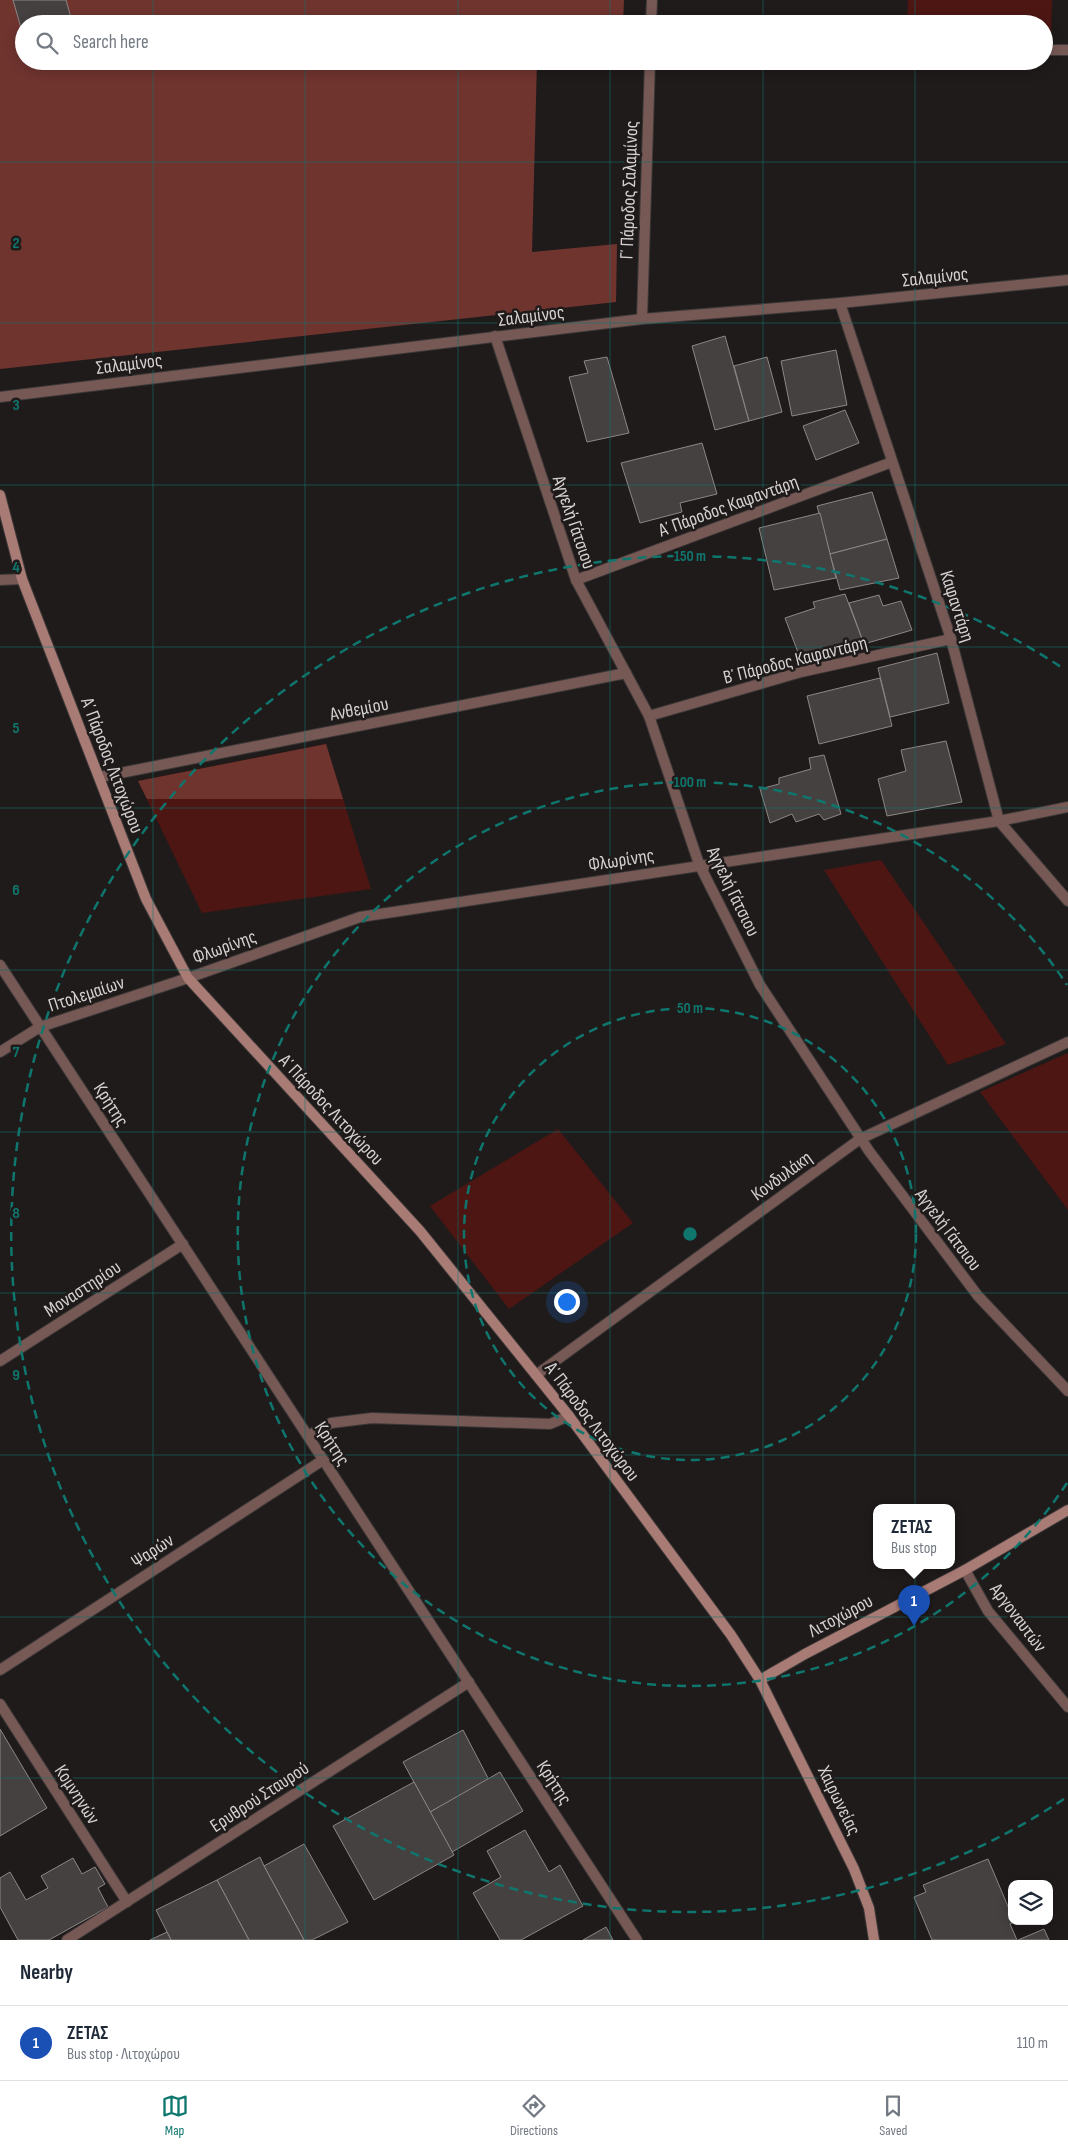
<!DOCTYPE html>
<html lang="en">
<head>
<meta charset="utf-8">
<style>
  body { margin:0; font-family:"Sofia Sans Condensed",sans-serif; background:#f2f2f3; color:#1f2937 }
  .controls { position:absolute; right:15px; bottom:15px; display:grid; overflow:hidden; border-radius:10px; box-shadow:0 2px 12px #0003 }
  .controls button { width:45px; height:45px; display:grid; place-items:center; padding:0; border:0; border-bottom:1px solid #e0e1e3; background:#fff; color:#1f2937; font:25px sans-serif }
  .you { position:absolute; left:566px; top:1301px; width:18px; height:18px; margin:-12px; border:4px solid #fff; border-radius:50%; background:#1a73e8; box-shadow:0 0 0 8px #1a73e833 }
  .badge { display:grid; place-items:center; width:32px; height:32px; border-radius:50%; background:#0f766e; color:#fff; font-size:16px; font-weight:700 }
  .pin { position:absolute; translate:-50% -41px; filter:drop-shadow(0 1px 2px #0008) }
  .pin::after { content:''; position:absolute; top:26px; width:18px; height:15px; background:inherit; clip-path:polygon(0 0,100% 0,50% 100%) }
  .popup { position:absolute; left:873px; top:1504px; width:82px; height:65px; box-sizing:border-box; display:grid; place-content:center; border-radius:10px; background:#fff; filter:drop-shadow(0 1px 4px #0005); font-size:16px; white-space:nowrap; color:#747a83 }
  .popup b { font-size:19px; color:#1f2937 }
  .popup::after { content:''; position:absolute; left:50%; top:100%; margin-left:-10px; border:10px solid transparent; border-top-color:#fff }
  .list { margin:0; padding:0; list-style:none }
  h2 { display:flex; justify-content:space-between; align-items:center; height:65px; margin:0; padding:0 20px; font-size:21px }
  h2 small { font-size:16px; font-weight:400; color:#747a83 }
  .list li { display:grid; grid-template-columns:32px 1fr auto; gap:15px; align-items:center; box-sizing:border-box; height:75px; padding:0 20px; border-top:1px solid #e0e1e3 }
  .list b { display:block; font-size:19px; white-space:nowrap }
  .list p { margin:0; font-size:16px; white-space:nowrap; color:#747a83 }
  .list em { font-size:16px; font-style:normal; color:#747a83 }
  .icon { flex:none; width:28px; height:28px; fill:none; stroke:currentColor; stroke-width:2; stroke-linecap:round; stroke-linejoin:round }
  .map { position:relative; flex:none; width:1068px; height:1940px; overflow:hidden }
  .search { position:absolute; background:#fff; box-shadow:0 2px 12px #0003; left:15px; right:15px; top:15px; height:55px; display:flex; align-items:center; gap:12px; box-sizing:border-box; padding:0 18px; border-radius:28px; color:#747a83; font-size:19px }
  .sheet { height:140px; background:#fff }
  nav { display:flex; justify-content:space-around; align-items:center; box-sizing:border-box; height:70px; border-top:1px solid #e0e1e3; background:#fff; font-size:14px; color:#747a83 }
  nav a { display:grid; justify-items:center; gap:2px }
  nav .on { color:#0f766e }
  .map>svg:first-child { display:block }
  .green { fill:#4d1613 }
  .forest { fill:#70342f }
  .building { fill:#464141; stroke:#8c8685 }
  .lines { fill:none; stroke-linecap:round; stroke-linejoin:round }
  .street-casing { stroke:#3d3838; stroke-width:12 }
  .secondary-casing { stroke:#3d3838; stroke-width:12 }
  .street { stroke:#765955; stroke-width:10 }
  .secondary { stroke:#a97b75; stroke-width:10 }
  .grid { fill:none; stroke:#0f766e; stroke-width:1; stroke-opacity:0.55 }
  .ring { fill:none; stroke:#0f766e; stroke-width:2.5; stroke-dasharray:9 6 }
  .labels { text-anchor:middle; stroke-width:5; stroke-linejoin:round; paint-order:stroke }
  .street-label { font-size:19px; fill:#d4d1d0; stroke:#201b1b }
  .grid-label { font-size:16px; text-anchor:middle; font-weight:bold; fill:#0f766e; stroke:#201b1b; stroke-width:5; stroke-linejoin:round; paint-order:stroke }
  .centre { fill:#0f766e; stroke:#201b1b; stroke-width:2.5 }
  .ring-label { font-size:15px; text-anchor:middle; font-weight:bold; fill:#0f766e; stroke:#201b1b; stroke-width:5; stroke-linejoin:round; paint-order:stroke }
</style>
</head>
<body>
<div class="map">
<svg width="1068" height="1940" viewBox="0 0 1068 1940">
  <rect width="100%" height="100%" fill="#201b1b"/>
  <!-- green -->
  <g class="green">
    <path d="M908,0H1052L1051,42H1044V24H907Z"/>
    <path d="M326,744L371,889L202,913L138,781Z"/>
    <path d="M881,860L1006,1044L948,1065L824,870Z"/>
    <path d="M1068,1053V1210L980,1092Z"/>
    <path d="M558,1129L633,1223L509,1309L430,1206Z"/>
  </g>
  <!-- forest -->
  <g class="forest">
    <path d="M0,0H624L623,24H24V61H537L532,252L617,244L616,302L0,369Z"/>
    <path d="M326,744L343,799H147L138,781Z"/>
  </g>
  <!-- building -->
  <g class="building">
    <path d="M13,0H66L72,21L62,24H24L23,35Z"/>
    <path d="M725,336L749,421L715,430L692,346Z"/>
    <path d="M836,350L847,405L792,416L781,361Z"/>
    <path d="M607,357L629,433L587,442L569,377L588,373L584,361Z"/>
    <path d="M767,357L782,412L749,421L734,366Z"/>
    <path d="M845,410L859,443L816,460L803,426Z"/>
    <path d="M702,443L717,494L680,503L682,512L640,523L621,463Z"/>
    <path d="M872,492L887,539L830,554L817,506Z"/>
    <path d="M820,513L836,578L774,590L759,528Z"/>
    <path d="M887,539L899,578L840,590L830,554Z"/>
    <path d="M845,594L864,644L802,663L785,618L815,608L813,602Z"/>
    <path d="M879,595L883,606L901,601L912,630L864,644L849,603Z"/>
    <path d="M937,653L949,703L890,717L878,668Z"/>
    <path d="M880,678L892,726L819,744L807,696Z"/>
    <path d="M946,741L962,802L887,816L878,779L906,771L901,750Z"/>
    <path d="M824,755L841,814L824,820L819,814L796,822L792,814L770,823L760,789L779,784V778L811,769L809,758Z"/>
    <path d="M0,1729L47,1808L0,1836Z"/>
    <path d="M463,1730L489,1780L430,1812L403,1762Z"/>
    <path d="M500,1772L523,1811L452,1852L430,1812Z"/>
    <path d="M414,1782L454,1855L374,1900L333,1826Z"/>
    <path d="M525,1830L549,1872L560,1865L583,1906L521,1940H500L473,1893L501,1877L487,1851Z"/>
    <path d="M304,1844L348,1922L312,1940H304L264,1866Z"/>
    <path d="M260,1857L264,1866L304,1940H249L217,1880Z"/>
    <path d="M73,1858L82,1874L95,1867L105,1884L98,1888L108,1907L49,1940H18L0,1907V1878L10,1872L26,1900L48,1888L41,1876Z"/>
    <path d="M988,1859L1012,1916V1921L1014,1922L1010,1924L1017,1940H932L914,1897L926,1892L923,1885Z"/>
    <path d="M217,1880L249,1940H171L156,1910Z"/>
    <path d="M606,1927L613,1940H583Z"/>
    <path d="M1044,1929L1049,1940H1018Z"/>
    <path d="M167,1932L171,1940H150Z"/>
  </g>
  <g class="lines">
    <defs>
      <g id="street">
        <path d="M651,24L652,0"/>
        <path d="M1044,50H1068"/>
        <path d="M840,303L951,639L999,821L1068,901"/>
        <path d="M642,319L650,61"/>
        <path d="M495,336L576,580L649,716L699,864L760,985L869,1151L978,1296L1068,1391"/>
        <path d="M0,397L642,319L840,303L1068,280"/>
        <path d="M0,580L22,579"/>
        <path d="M576,580L892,462"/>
        <path d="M649,716L801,672L951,639"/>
        <path d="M100,777L626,673"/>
        <path d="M0,965L637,1940"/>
        <path d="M0,1052L40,1027L188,978L360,917L999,821L1068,807"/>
        <path d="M0,1361L183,1244"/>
        <path d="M536,1375L860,1139L1068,1042"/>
        <path d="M308,1436L331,1423L372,1418L550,1424L569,1416"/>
        <path d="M965,1570L988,1611L1068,1707"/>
        <path d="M0,1670L323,1460"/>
        <path d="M0,1704L127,1902"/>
        <path d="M67,1940L469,1682"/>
      </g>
      <g id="secondary">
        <path d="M0,495L22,579L146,899L188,978L420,1231L569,1416L731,1635L760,1680L854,1869L869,1908L874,1940"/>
        <path d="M760,1680L805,1654L965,1570L1068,1510"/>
      </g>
    </defs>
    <!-- street casing -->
    <use href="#street" class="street-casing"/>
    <!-- secondary casing -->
    <use href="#secondary" class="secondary-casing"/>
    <!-- street -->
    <use href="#street" class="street"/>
    <!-- secondary -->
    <use href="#secondary" class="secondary"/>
  </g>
  <!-- grid -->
  <path class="grid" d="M153,0V24M305,0V24M458,0V24M610,0V24M763,0V24M915,0V24M153,61V1940M305,61V1940M458,61V1940M610,61V1940M763,61V1940M915,61V1940M0,162H1068M0,323H1068M0,485H1068M0,647H1068M0,808H1068M0,970H1068M0,1132H1068M0,1293H1068M0,1455H1068M0,1617H1068M0,1778H1068"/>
  <!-- distance rings -->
  <g class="ring">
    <circle cx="690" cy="1234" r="226"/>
    <path d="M1067 1483A452 452 0 1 1 1067 985"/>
    <path d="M1064 1799A678 678 0 1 1 1064 669"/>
  </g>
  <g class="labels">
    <!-- street labels -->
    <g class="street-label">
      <text transform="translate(628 190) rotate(-88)" y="7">Γ΄ Πάροδος Σαλαμίνος</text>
      <text transform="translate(935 276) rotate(-6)" y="7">Σαλαμίνος</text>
      <text transform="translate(531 315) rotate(-7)" y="7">Σαλαμίνος</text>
      <text transform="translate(129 363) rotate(-7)" y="7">Σαλαμίνος</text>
      <text transform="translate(728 505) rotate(-20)" y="7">Α΄ Πάροδος Καφαντάρη</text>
      <text transform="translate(575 522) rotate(71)" y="7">Αγγελή Γάτσιου</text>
      <text transform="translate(958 606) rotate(72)" y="7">Καφαντάρη</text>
      <text transform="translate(795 659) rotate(-14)" y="7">Β΄ Πάροδος Καφαντάρη</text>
      <text transform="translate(359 708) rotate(-11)" y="7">Ανθεμίου</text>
      <text transform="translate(113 765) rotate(69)" y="7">Α΄ Πάροδος Λιτοχώρου</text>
      <text transform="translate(621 859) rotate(-9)" y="7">Φλωρίνης</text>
      <text transform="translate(734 891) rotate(64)" y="7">Αγγελή Γάτσιου</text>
      <text transform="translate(224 946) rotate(-20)" y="7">Φλωρίνης</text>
      <text transform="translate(86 993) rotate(-18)" y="7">Πτολεμαίων</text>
      <text transform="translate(112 1104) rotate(57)" y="7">Κρήτης</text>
      <text transform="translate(332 1109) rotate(47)" y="7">Α΄ Πάροδος Λιτοχώρου</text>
      <text transform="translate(781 1175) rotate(-36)" y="7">Κονδυλάκη</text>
      <text transform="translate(949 1229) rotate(53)" y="7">Αγγελή Γάτσιου</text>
      <text transform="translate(82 1288) rotate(-33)" y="7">Μοναστηρίου</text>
      <text transform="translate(593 1421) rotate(53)" y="7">Α΄ Πάροδος Λιτοχώρου</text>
      <text transform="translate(333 1443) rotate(57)" y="7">Κρήτης</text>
      <text transform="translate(152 1550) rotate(-33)" y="7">Ψαρών</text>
      <text transform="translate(840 1615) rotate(-28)" y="7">Λιτοχώρου</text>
      <text transform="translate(1019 1617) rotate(53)" y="7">Αργοναυτών</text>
      <text transform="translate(555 1782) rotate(57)" y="7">Κρήτης</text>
      <text transform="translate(78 1794) rotate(57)" y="7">Κομνηνών</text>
      <text transform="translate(259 1796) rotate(-33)" y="7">Ερυθρού Σταυρού</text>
      <text transform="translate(840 1800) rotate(64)" y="7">Χαιρωνείας</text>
    </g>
  </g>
  <g class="grid-label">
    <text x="16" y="248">2</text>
    <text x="16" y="410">3</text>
    <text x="16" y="572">4</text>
    <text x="16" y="733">5</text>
    <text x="16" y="895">6</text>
    <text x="16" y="1057">7</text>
    <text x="16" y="1218">8</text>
    <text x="16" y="1380">9</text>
  </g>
  <circle cx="690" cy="1234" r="8" class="centre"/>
  <g class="ring-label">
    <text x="690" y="561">150 m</text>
    <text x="690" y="787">100 m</text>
    <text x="690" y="1013">50 m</text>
  </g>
</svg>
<div class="controls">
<button><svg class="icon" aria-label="layers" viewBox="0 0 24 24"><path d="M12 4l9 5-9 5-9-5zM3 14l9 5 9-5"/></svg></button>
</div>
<div class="you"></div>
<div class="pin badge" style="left:914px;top:1626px;background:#1a4fb4">1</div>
<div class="popup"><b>ΖΕΤΑΣ</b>Bus stop</div>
<div class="search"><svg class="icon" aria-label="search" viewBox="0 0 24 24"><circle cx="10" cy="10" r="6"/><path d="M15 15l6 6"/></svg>Search here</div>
</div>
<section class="sheet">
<h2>Nearby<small></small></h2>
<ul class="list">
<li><span class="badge" style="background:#1a4fb4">1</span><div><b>ΖΕΤΑΣ</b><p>Bus stop · Λιτοχώρου</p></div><em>110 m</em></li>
</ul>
</section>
<nav>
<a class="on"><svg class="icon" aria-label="map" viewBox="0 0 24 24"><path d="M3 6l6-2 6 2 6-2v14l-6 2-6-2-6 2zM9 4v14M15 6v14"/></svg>Map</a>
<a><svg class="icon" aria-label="directions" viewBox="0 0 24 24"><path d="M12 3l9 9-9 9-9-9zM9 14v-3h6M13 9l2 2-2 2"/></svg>Directions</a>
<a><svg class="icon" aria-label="saved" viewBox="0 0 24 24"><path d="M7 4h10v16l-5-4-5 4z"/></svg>Saved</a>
</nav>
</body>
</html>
